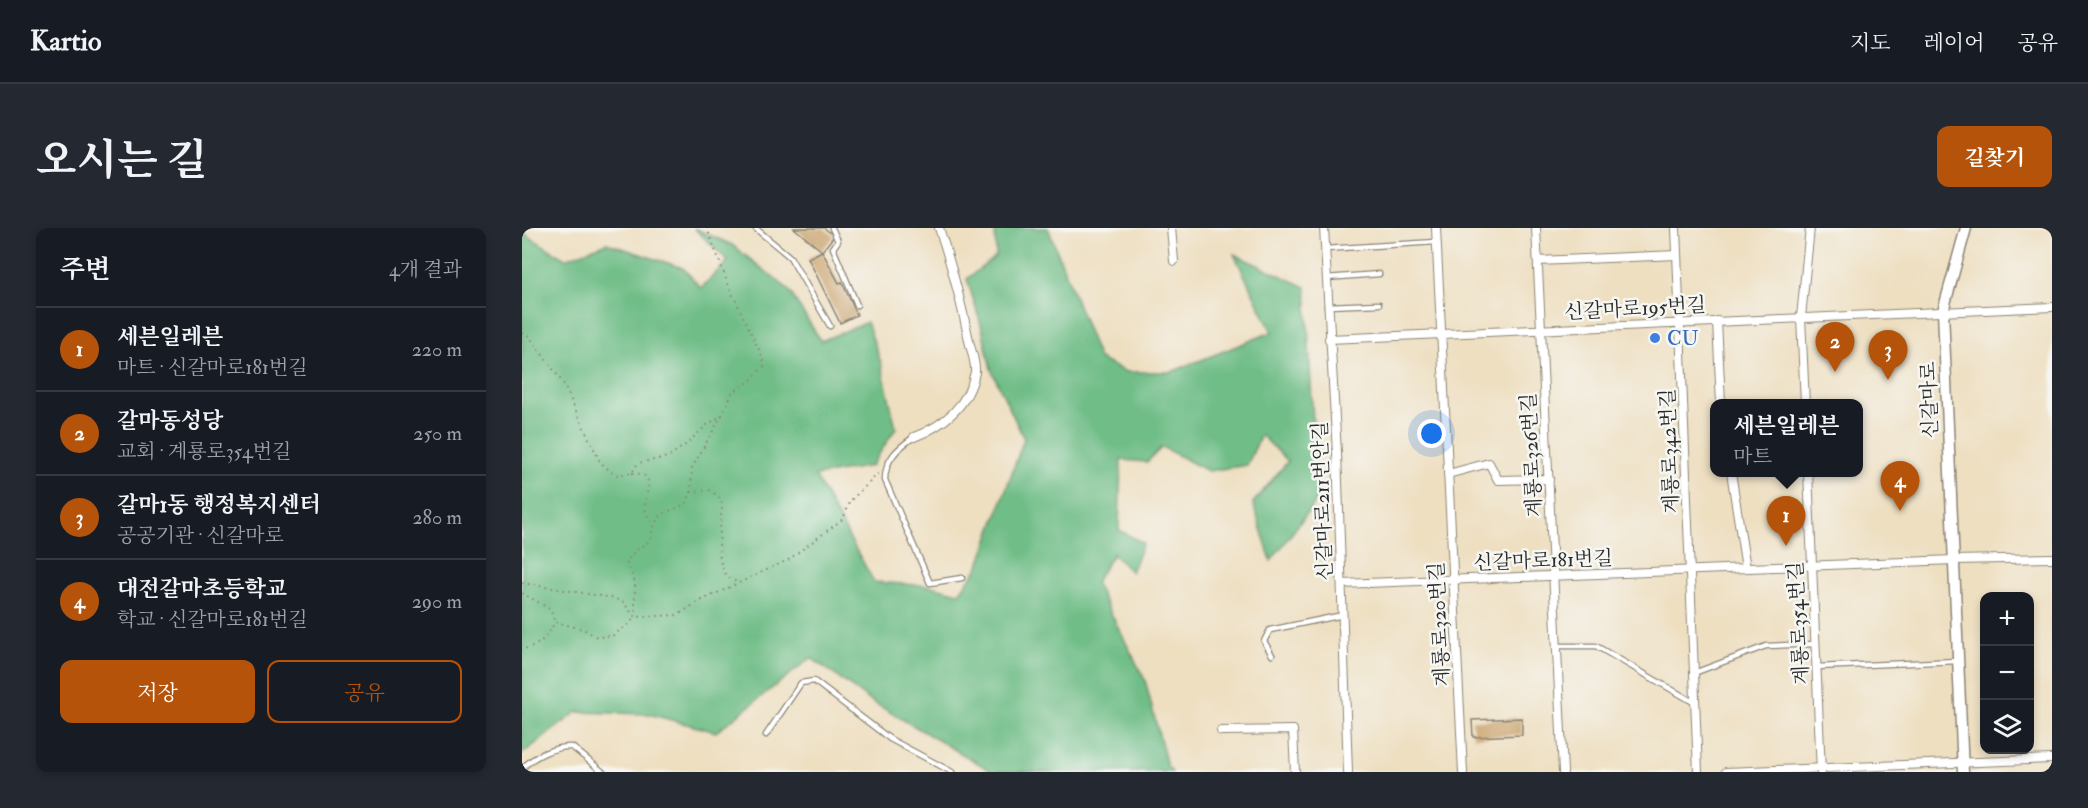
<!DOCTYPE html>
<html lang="ko">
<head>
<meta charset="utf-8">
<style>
  body { margin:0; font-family:"IM FELL Double Pica","Noto Serif KR",serif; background:#242831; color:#f1f3f6 }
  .controls { position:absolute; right:18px; bottom:18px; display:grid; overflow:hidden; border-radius:12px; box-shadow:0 3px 9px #0003 }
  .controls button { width:54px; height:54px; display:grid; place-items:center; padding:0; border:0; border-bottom:2px solid #363941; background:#171b24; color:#f1f3f6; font:30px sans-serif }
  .you { position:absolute; left:910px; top:206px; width:21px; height:21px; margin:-15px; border:4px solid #fff; border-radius:50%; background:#1a73e8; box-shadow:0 0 0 9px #1a73e833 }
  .badge { display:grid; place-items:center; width:39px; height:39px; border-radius:50%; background:#b45309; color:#fff; font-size:20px; font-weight:700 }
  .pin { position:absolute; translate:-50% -50px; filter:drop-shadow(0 2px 3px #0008) }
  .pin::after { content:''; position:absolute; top:32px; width:21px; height:18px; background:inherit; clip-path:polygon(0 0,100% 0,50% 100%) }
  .popup { position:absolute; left:1188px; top:171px; width:153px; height:78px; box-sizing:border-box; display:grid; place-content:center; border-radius:12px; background:#171b24; filter:drop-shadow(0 2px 4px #0005); font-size:20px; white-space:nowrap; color:#9ea1a6 }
  .popup b { font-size:22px; color:#f1f3f6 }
  .popup::after { content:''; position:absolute; left:50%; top:100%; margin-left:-12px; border:12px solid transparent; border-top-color:#171b24 }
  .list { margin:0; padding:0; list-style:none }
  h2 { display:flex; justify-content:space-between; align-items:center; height:78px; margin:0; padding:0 24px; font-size:26px }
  h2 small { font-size:20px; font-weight:400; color:#9ea1a6 }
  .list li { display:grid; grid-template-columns:39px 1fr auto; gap:18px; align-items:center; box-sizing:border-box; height:84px; padding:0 24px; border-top:2px solid #363941 }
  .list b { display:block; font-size:22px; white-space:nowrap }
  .list p { margin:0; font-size:20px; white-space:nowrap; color:#9ea1a6 }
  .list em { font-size:20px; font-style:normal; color:#9ea1a6 }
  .actions { display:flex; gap:12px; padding:18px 24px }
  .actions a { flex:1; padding:14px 0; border:2px solid #b45309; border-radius:12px; text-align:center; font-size:21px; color:#b45309 }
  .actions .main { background:#b45309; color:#fff }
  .icon { flex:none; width:33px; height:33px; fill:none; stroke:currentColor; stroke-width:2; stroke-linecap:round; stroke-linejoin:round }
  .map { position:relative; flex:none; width:1530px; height:544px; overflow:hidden; border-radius:12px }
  header { display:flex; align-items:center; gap:36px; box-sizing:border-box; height:84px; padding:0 30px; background:#171b24; border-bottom:2px solid #363941 }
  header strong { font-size:28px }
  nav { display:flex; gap:33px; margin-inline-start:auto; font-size:21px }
  .intro { display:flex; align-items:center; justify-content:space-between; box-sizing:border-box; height:144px; padding:0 36px }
  h1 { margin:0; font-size:42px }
  .button { padding:15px 27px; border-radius:12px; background:#b45309; color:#fff; font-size:21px; font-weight:700 }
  main { display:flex; gap:36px; padding:0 36px }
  aside { flex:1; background:#171b24; border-radius:12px; box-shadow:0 3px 9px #0003 }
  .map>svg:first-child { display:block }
  .forest { fill:#6fbd87; stroke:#4d7459; stroke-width:1.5 }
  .building { fill:#c89f68 }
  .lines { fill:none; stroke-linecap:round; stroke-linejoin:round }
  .service-casing { stroke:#8c8576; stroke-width:7 }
  .minor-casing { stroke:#8c8576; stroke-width:10 }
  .tertiary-casing { stroke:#8c8576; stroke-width:13 }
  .path { stroke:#8c8576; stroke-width:2; stroke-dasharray:1.5 4.5; stroke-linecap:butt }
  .service { stroke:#fff; stroke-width:4.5 }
  .minor { stroke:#fff; stroke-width:8 }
  .tertiary { stroke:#fff; stroke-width:10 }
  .shop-dot { fill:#3f7fe0; stroke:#f6f6f2; stroke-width:2 }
  .labels { text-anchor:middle; stroke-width:5; stroke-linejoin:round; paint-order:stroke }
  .street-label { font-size:20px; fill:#2b2b2b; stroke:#f6f6f2 }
  .shop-label { font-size:20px; fill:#366cbe; stroke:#f6f6f2; text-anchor:start }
</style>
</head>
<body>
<header>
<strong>Kartio</strong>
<nav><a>지도</a><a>레이어</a><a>공유</a></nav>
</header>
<div class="intro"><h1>오시는 길</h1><a class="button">길찾기</a></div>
<main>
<aside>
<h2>주변<small>4개 결과</small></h2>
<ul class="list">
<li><span class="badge">1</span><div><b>세븐일레븐</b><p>마트 · 신갈마로181번길</p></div><em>220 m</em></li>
<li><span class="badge">2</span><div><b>갈마동성당</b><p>교회 · 계룡로354번길</p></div><em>250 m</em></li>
<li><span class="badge">3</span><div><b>갈마1동 행정복지센터</b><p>공공기관 · 신갈마로</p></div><em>280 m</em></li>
<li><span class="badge">4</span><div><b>대전갈마초등학교</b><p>학교 · 신갈마로181번길</p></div><em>290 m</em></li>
</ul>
<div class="actions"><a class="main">저장</a><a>공유</a></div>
</aside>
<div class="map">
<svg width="1530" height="544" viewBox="0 0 1530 544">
  <rect width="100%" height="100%" fill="#f6f6f2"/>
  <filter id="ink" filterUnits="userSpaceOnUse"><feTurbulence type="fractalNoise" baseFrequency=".0167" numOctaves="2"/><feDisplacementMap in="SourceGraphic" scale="12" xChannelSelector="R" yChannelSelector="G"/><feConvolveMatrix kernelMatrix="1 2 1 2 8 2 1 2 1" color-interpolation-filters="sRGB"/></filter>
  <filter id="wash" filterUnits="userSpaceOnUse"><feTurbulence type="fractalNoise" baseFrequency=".008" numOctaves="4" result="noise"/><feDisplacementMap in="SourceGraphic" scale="24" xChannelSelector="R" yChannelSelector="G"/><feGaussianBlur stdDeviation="1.35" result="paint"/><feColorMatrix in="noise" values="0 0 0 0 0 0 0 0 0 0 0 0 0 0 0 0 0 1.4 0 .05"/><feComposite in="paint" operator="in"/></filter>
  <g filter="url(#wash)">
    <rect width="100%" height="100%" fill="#eedfc1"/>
    <!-- forest -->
    <path class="forest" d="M172,0L210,17L266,61L299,113L345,94L359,135L374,200L349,238L293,248L352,354L409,358L437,365L456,340L502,211L469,141L460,100L445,51L474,28L473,0H526L577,131L604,144H649L750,104L712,26L784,59L795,272L749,333L731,275L766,233L739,207L725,237L686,243L640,219L625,234L599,232L597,302L621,315L609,344L591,326L573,354L623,452L645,538L650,544H471L349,473L289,430L194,504L127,486L55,484L0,526V4L43,31L85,15L161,40L179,60L206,33Z"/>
    <g id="blocks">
      <!-- building -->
      <g class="building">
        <path d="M272,0H302L312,8L300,23L317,55L320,54L335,87L318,95L286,30L300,23Z"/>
        <path d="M1000,490V507L951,509L950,492Z"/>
      </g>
    </g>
  </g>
  <g filter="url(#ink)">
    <use href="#blocks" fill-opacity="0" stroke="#8c8576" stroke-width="1.5"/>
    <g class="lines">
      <defs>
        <g id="service">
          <path d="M233,0L268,29L308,98"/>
          <path d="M310,0L316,13L311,20L335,77"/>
          <path d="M803,21L914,14"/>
          <path d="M804,50L857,46"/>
          <path d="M805,78L857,76"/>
          <path d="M392,209C376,220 363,231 363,252L408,355L440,350"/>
          <path d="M1035,418H1074L1173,475"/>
          <path d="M750,427L742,413L748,402L821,387"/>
          <path d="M1295,439L1436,433"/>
          <path d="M1172,445L1244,418L1293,416"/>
          <path d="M244,507L279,455L292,453L368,511L430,544"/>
          <path d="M0,541C11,528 33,518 50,519L81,544"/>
        </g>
        <g id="minor">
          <path d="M649,0L652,33"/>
          <path d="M802,0L815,225L826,544"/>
          <path d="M914,0L941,544"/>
          <path d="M1014,0L1041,544"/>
          <path d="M1154,0L1176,544"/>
          <path d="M1016,33L1155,27"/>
          <path d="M1195,93L1199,176"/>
          <path d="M807,111L1530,79"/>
          <path d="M1283,176L1279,89L1288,0"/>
          <path d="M392,209C421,198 447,177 453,144C454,136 450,125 448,117C440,78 430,38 417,0"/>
          <path d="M1209,244L1224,340"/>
          <path d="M1286,244L1299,544"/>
          <path d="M926,246L967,235L976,252L1027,251"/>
          <path d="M820,356L1432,332L1530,330"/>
          <path d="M699,503L771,502L773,544"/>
          <path d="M1204,544L1530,531"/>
        </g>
        <path id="tertiary" d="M1441,544L1421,83L1444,0"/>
      </defs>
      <!-- service casing -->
      <use href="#service" class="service-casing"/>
      <!-- minor casing -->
      <use href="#minor" class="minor-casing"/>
      <!-- tertiary casing -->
      <use href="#tertiary" class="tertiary-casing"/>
      <!-- path -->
      <g class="path">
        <path d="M0,105L7,108L41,155L78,234L93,247L110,245L116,235L146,229L162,218L185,197L200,187L210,165L229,152L242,138L241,130L208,61L185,0"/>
        <path d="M200,187L170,240L169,264L164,276C139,287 134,284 128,313C118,319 108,325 105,336L113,354V389L156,387L174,375L266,332L321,291L329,272L357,245"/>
        <path d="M110,245C136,245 123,264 123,279C123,285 128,292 131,297"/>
        <path d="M169,264L187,262C192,265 198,269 200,275C201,279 199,285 199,289C198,309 190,351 218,354"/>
        <path d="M0,355L91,370L101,374L113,389L107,396L90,408L75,409L61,401L33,394C24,409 19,418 0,421"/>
        <path d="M0,365L28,381L33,394"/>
      </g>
      <!-- service -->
      <use href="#service" class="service"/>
      <!-- minor -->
      <use href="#minor" class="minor"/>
      <!-- tertiary -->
      <use href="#tertiary" class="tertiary"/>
    </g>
  </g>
  <!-- markers -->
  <circle class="shop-dot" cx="1133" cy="110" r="6"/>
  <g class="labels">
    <!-- street labels -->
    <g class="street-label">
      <text transform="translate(1113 80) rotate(-3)" y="7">신갈마로195번길</text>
      <text transform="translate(1407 172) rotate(-92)" y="7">신갈마로</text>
      <text transform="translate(1147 223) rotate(-92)" y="7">계룡로342번길</text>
      <text transform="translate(1009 227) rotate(-93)" y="7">계룡로326번길</text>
      <text transform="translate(800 273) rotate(-92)" y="7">신갈마로211번안길</text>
      <text transform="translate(1021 332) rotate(-2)" y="7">신갈마로181번길</text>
      <text transform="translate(1276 395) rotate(-93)" y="7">계룡로354번길</text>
      <text transform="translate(917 396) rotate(-93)" y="7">계룡로320번길</text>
    </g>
    <!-- shop labels -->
    <g class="shop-label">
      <text x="1145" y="117">CU</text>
    </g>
  </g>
</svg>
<div class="controls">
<button>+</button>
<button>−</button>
<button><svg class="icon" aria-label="layers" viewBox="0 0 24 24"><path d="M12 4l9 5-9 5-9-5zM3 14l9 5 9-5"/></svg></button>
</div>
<div class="you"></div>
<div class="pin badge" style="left:1264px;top:318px">1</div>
<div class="popup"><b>세븐일레븐</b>마트</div>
<div class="pin badge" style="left:1313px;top:144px">2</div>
<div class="pin badge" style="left:1366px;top:152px">3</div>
<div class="pin badge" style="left:1378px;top:283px">4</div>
</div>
</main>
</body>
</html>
